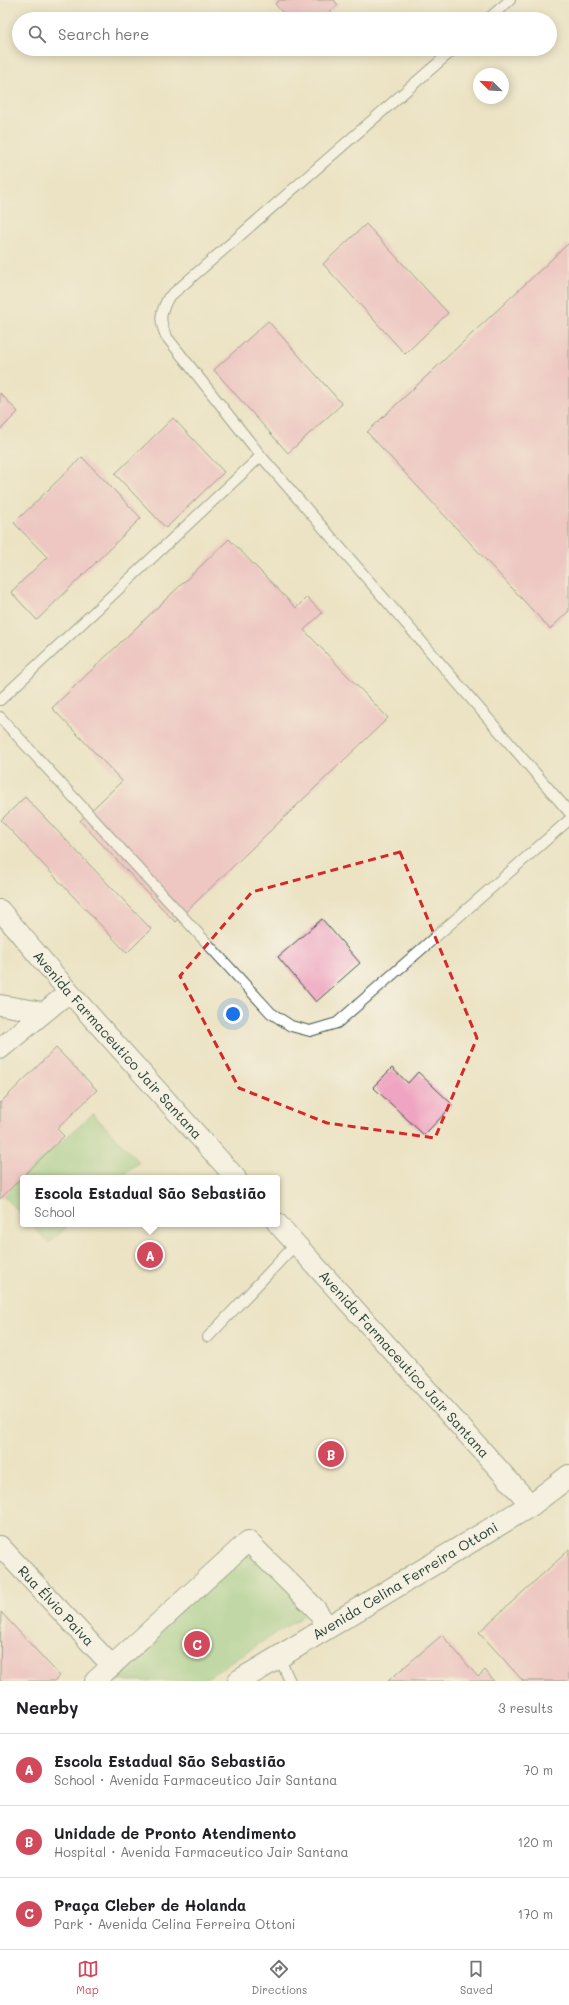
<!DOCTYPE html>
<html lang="en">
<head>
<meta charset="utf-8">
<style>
  body { margin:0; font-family:Mali,sans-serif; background:#f6f6f6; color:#202124 }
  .compass { position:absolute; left:473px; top:68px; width:36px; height:36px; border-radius:50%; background:#fff; box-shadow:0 2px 10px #0003; rotate:294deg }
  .you { position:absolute; left:233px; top:1014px; width:14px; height:14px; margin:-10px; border:3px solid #fff; border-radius:50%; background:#1a73e8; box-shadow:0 0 0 6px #1a73e833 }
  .badge { display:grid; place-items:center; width:26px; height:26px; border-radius:50%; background:#d1495b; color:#fff; font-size:13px; font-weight:700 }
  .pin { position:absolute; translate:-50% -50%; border:2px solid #fff; box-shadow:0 1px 4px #0006 }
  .popup { position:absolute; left:20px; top:1175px; width:260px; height:52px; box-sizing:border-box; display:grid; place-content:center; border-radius:4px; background:#fff; filter:drop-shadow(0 1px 3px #0005); font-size:13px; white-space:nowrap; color:#757577 }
  .popup b { font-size:15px; color:#202124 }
  .popup::after { content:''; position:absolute; left:50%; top:100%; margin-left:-8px; border:8px solid transparent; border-top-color:#fff }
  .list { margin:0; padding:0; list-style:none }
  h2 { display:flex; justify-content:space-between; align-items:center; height:52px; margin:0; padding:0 16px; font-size:17px }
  h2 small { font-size:13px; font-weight:400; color:#757577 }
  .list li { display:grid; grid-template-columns:26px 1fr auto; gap:12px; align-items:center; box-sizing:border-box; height:72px; padding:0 16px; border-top:1px solid #e0e0e0 }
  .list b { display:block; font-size:15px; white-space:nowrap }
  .list p { margin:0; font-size:13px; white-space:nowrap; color:#757577 }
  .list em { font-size:13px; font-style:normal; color:#757577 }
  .icon { flex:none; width:22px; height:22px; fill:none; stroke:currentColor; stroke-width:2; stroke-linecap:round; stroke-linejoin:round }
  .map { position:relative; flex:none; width:569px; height:1681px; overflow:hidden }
  .search { position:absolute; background:#fff; box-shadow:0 2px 10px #0003; left:12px; right:12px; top:12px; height:44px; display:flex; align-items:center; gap:10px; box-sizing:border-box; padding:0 14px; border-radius:22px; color:#757577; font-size:15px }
  .sheet { height:268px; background:#fff }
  nav { display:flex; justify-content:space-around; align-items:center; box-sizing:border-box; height:56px; border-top:1px solid #e0e0e0; background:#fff; font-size:11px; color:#757577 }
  nav a { display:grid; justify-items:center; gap:2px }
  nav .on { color:#d1495b }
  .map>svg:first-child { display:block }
  .green { fill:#8dca80; stroke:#56845a }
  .building { fill:#efa5c1 }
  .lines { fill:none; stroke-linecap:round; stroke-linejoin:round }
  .service-casing { stroke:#3e564a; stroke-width:12 }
  .minor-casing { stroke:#3e564a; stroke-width:22 }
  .tertiary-casing { stroke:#3e564a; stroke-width:24 }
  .service { stroke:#fff; stroke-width:10 }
  .minor { stroke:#fff; stroke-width:20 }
  .tertiary { stroke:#fff; stroke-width:22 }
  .marked { fill:none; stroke:#d62828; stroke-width:3; stroke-dasharray:8 5; stroke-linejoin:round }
  .labels { text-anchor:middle; stroke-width:4; stroke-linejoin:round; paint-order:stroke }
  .street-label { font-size:14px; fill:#1f3d34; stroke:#f7f3e8 }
</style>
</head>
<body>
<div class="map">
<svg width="569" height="1681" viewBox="0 0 569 1681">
  <rect width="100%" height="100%" fill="#f7f3e8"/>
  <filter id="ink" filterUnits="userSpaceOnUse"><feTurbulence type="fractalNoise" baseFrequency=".025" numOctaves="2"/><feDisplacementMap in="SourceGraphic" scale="8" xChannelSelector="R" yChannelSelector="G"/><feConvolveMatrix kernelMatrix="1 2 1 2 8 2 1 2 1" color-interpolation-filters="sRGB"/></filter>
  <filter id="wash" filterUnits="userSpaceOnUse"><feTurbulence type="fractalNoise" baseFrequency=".012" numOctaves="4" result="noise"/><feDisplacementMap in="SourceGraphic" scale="16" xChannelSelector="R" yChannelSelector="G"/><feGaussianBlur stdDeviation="0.9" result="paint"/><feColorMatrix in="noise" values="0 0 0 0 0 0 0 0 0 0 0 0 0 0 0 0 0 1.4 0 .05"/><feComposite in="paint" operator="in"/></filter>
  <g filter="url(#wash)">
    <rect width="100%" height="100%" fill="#ece3c4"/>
    <!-- green -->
    <g class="green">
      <path d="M93,1114L139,1162L121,1178H23V1216L2,1194Z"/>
      <path d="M31,1224H70L49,1243Z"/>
      <path d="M248,1541L315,1608L202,1681H96Z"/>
    </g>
    <g id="blocks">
      <!-- building -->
      <g class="building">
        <path d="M280,0H334L338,5L321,19H288L275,4Z"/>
        <path d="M366,224L448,313L405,354L323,264Z"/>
        <path d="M569,243V611L550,629L367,432Z"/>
        <path d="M268,321L342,404L288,453L214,370Z"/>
        <path d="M0,393L18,412L0,430Z"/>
        <path d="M173,418L224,472L166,528L115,474Z"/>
        <path d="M82,457L141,518L37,620L11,592L47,557L14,523Z"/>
        <path d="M229,539L296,608L307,597L322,613L304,630L388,718L175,922L80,821L122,781L52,708Z"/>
        <path d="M25,797L151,929L127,953L1,820Z"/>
        <path d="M322,919L360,963L316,1002L278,957Z"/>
        <path d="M56,1048L97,1090L57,1129L64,1136L0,1199V1103Z"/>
        <path d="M392,1068L408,1083L418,1072L453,1105L424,1135L373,1087Z"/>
        <path d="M569,1550V1679L567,1681H523L479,1632Z"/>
        <path d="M1,1612L60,1676L54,1681H0Z"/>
        <path d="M442,1635L478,1677L485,1670L494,1681H388Z"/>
      </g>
    </g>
  </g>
  <g filter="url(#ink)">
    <use href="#blocks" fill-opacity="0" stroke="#3e564a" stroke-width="1"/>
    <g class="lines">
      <defs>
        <g id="service">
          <path d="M488,19L510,0"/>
          <path d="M261,456L569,812"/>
          <path d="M0,700L261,456L166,336C159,320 160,314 168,298L454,49"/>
          <path d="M0,717L271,1013L291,1026L310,1031L337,1023L569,820"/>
          <path d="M208,1337L296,1244"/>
          <path d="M279,1657L290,1681"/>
        </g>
        <g id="minor">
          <path id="s1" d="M0,910L69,992L236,1178"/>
          <path d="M0,1005L43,1012"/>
          <path d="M0,1049L69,992"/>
          <path id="s2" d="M277,1223L531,1505"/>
          <path id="s3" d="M0,1546L112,1666"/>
          <path d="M95,1681L248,1541L315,1608L328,1628"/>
        </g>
        <g id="tertiary">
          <path id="s4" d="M239,1681L531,1505L569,1476"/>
        </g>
      </defs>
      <!-- service casing -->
      <use href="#service" class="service-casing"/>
      <!-- minor casing -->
      <use href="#minor" class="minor-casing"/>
      <!-- tertiary casing -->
      <use href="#tertiary" class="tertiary-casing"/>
      <!-- service -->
      <use href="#service" class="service"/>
      <!-- minor -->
      <use href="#minor" class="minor"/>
      <!-- tertiary -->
      <use href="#tertiary" class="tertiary"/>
    </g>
  </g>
  <!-- marked area -->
  <path d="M0 0H569V1681H0ZM400,852L477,1038L435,1138L327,1123L239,1088L180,976L252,892Z" fill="#ece3c4" fill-opacity=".55" fill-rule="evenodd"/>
  <path class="marked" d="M400,852L477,1038L435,1138L327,1123L239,1088L180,976L252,892Z"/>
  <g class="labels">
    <!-- street labels -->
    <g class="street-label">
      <text dy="5" stroke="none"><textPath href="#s1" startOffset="179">Avenida Farmaceutico Jair Santana</textPath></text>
      <text dy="5" stroke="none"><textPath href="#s2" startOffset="190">Avenida Farmaceutico Jair Santana</textPath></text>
      <text dy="5" stroke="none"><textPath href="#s4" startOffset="194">Avenida Celina Ferreira Ottoni</textPath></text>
      <text dy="5" stroke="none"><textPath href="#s3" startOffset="82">Rua Élvio Paiva</textPath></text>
    </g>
  </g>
</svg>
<svg class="compass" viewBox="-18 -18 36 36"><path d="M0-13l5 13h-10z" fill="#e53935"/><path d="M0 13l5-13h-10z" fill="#757577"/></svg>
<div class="you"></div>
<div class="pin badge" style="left:150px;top:1255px">A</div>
<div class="popup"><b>Escola Estadual São Sebastião</b>School</div>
<div class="pin badge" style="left:331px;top:1454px">B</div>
<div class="pin badge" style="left:197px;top:1644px">C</div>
<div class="search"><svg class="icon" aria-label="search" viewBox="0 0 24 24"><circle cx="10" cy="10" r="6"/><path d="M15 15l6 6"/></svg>Search here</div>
</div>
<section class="sheet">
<h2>Nearby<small>3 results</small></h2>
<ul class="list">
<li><span class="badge">A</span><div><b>Escola Estadual São Sebastião</b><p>School · Avenida Farmaceutico Jair Santana</p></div><em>70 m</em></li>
<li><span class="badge">B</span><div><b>Unidade de Pronto Atendimento</b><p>Hospital · Avenida Farmaceutico Jair Santana</p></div><em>120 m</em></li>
<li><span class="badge">C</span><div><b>Praça Cleber de Holanda</b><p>Park · Avenida Celina Ferreira Ottoni</p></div><em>170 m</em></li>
</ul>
</section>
<nav>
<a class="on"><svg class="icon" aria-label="map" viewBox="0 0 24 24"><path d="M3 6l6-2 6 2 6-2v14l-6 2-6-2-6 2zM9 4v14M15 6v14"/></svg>Map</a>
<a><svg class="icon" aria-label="directions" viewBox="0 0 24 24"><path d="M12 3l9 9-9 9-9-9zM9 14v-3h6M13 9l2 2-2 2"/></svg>Directions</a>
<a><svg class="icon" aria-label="saved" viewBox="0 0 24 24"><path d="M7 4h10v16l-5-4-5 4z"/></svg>Saved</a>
</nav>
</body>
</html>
